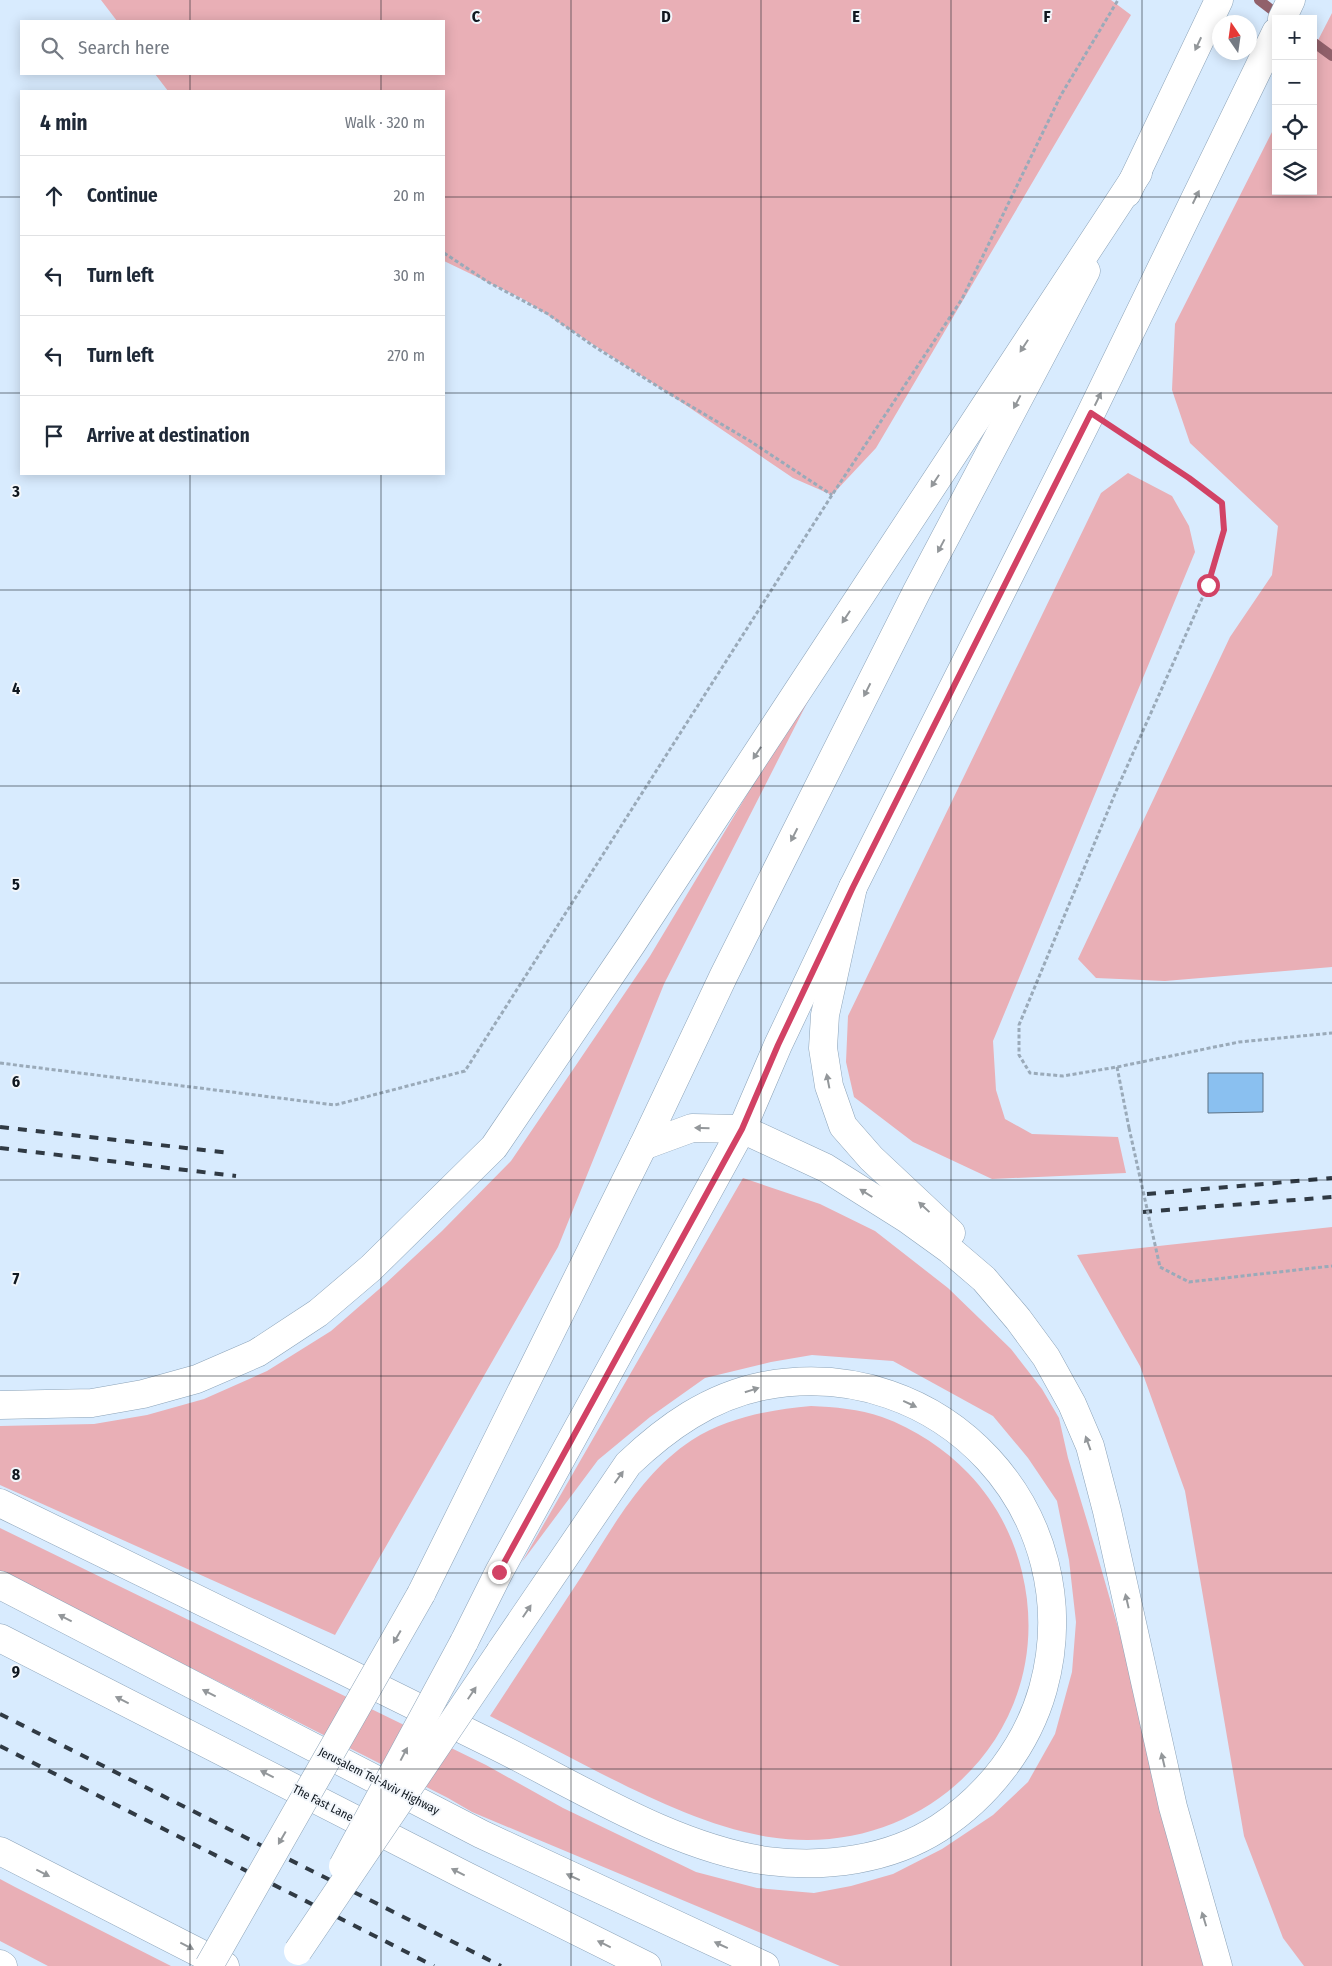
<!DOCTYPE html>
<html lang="en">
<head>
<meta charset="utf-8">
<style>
  body { margin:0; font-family:"Fira Sans Condensed",sans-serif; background:#f2f2f3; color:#1f2937 }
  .controls { position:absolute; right:15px; top:15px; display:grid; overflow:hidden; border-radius:0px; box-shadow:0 2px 12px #0003 }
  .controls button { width:45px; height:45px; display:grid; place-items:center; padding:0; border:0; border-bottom:1px solid #e0e1e3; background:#fff; color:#1f2937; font:25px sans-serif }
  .compass { position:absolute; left:1212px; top:15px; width:45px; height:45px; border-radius:50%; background:#fff; box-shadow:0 2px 12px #0003; rotate:347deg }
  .stop { position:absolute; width:15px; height:15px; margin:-11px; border:4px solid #d24265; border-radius:50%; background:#fff }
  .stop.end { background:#d24265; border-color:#fff; box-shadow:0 1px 5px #0008 }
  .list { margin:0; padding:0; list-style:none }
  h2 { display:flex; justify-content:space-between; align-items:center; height:65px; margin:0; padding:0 20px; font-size:21px }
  h2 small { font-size:16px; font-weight:400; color:#747a83 }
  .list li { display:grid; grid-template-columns:32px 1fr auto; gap:15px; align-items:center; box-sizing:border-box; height:80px; padding:0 20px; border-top:1px solid #e0e1e3 }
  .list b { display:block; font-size:19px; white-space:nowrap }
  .list em { font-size:16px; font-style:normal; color:#747a83 }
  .icon { flex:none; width:28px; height:28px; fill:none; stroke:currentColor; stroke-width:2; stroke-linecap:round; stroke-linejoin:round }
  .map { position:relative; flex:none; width:1332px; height:1966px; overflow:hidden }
  .search { position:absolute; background:#fff; box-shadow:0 2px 12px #0003; left:20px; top:20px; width:425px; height:55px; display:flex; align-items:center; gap:12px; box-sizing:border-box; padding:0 18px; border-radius:0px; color:#747a83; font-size:19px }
  .panel { position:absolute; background:#fff; box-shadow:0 2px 12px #0003; left:20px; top:90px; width:425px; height:385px; border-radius:0px }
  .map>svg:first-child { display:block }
  .green { fill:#e9afb6 }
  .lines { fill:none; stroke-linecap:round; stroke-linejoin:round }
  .stream { stroke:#91616b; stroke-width:10 }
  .building { fill:#8ac0f0; stroke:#5b7185 }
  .major-casing { stroke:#8ca3b8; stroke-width:29 }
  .highway-casing { stroke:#8ca3b8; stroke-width:29 }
  .path { stroke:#9aaab9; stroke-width:3; stroke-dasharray:4 2.5; stroke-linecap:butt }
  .major { stroke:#fff; stroke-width:28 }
  .highway { stroke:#fff; stroke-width:28 }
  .rail { stroke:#303a44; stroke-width:4; stroke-dasharray:9 9; stroke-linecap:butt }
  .major-bridge-casing { stroke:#8ca3b8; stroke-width:29; stroke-linecap:butt }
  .highway-bridge-casing { stroke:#8ca3b8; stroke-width:29; stroke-linecap:butt }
  .path-bridge { stroke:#9aaab9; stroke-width:3; stroke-dasharray:4 2.5; stroke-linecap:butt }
  .major-bridge { stroke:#fff; stroke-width:28 }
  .highway-bridge { stroke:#fff; stroke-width:28 }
  .oneway { fill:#93979a }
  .route { stroke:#d24265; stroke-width:6 }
  .grid { fill:none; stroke:#0f171f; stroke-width:1; stroke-opacity:0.55 }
  .labels { text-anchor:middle; stroke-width:4; stroke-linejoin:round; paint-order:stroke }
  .street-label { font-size:12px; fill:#0f171f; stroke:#f2f6fb }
  .grid-label { font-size:16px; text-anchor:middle; font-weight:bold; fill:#0f171f; stroke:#f2f6fb; stroke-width:4; stroke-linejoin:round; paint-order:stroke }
</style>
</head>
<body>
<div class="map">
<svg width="1332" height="1966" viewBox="0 0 1332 1966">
  <rect width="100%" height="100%" fill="#d8ebfe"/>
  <!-- green -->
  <g class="green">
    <path d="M101,0H1111L1131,15L876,448L832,495L793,478L665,391L523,299L444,261V91H168L155,74H444V21H117Z"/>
    <path d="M1332,13V967L1165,981L1096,978L1078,959L1230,637L1272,575L1278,526L1190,443L1172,390L1175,324L1276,124V191H1313V50Z"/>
    <path d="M1128,473L1172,496L1189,526L1195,552L993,1041L996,1090L1005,1119L1032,1134L1118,1137L1126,1173L992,1179L913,1142L854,1097L846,1062L848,1016L1101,493Z"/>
    <path d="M835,648L664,984L558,1247L335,1635L0,1485V1426L94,1424L147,1415L204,1399L267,1371L331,1331L385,1284L442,1231L511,1161L650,956Z"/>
    <path d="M743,1178L820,1204L875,1231L948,1288L1011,1349L1042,1389L1059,1418L1068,1458L1097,1554L1215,1966H840L472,1812L448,1798L0,1571V1528L486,1765L563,1808L696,1872L757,1888L814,1893L851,1886L893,1874L942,1849L993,1815L1028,1782L1055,1734L1072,1672L1076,1622L1069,1560L1057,1501L1028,1458L993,1416L893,1361L812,1355L771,1362L705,1378L650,1417L598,1460L522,1562Z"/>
    <path d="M1332,1227V1966H1304L1283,1938L1244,1836L1185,1491L1140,1366L1077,1255Z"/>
    <path d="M811,1406C835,1407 859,1409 882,1417C915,1429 945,1449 968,1473C995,1501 1013,1535 1022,1572C1060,1729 926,1862 769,1837C709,1827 654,1800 600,1773C563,1754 527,1735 490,1716C521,1669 552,1621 583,1574C614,1525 643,1472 692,1440C729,1417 769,1410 811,1406Z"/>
    <path d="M0,1879L15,1887L171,1966H48L0,1941Z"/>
  </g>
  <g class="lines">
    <!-- stream -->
    <g class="stream">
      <path d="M1259,0L1281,17"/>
      <path d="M1313,42L1332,56"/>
    </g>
  </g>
  <!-- building -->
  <path class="building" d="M1208,1073H1263V1112L1208,1113Z"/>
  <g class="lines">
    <defs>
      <g id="major">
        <path d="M1282,19L1291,0"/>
        <path d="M1127,193L1219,0"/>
        <path d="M421,1594L643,1146L724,975L917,591L1086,271"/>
        <path d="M464,1642L499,1572L742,1129L778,1045L853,887L1091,413L1276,32"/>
      </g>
      <g id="highway">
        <path d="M853,887L825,1015L823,1048L829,1086L843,1126L871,1158L951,1233"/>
        <path d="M643,1146L692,1128L742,1129L826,1168L907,1219L950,1250L984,1279L1018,1319L1046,1357L1072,1404L1090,1446L1107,1511L1173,1807L1218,1966"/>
        <path d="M0,1405L92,1403L143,1394L197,1379L257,1353L318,1313L371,1268L494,1147L631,945L1138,173"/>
        <path d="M0,1503C165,1584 330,1663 494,1745C579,1787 674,1848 768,1861C826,1868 889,1860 939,1828C988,1796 1027,1746 1043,1689C1091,1514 942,1352 763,1386C709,1397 667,1427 628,1464L500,1652"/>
        <path d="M0,1585L481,1834L765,1966"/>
        <path d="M0,1638L466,1876L647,1966"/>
        <path d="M0,1851L225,1966"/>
        <path d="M0,1964L3,1966"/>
      </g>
    </defs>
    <!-- major casing -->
    <use href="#major" class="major-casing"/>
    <!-- highway casing -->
    <use href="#highway" class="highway-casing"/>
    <!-- path -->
    <g class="path">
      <path d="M444,253L488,282L548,314L592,345L665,391L750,441L832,495"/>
      <path d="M1116,429L1189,478L1222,503L1224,530L1208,585L1117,789L1019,1025V1055L1030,1073L1063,1076L1117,1067L1239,1042L1332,1033"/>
      <path d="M0,1063L335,1105L465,1071L832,495L962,299L1061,95L1118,0"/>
      <path d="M1117,1067L1129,1128"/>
      <path d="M1160,1267L1189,1282L1332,1266"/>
    </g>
    <!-- major -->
    <use href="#major" class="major"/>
    <!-- highway -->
    <use href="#highway" class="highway"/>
    <!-- rail -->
    <g class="rail">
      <path d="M0,1127L231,1153"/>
      <path d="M0,1148L236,1176"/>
      <path d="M1147,1194L1332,1178"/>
      <path d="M1143,1212L1332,1197"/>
      <path d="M0,1714L501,1966"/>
      <path d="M0,1746L434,1966"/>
    </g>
    <defs>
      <g id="major-bridge">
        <path d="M343,1866L464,1642"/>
        <path d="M209,1966L421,1594"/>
      </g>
      <path id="highway-bridge" d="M298,1951L500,1652"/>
    </defs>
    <!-- major-bridge casing -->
    <use href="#major-bridge" class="major-bridge-casing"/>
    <!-- highway-bridge casing -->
    <use href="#highway-bridge" class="highway-bridge-casing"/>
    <!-- path-bridge -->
    <path class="path-bridge" d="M1129,1128L1160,1267"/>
    <!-- major-bridge -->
    <use href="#major-bridge" class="major-bridge"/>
    <!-- highway-bridge -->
    <use href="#highway-bridge" class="highway-bridge"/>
  </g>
  <!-- one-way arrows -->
  <defs><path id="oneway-solid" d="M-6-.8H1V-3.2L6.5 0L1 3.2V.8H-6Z" transform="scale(1.25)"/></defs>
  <g class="oneway">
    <use href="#oneway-solid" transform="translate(1198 44) rotate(115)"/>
    <use href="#oneway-solid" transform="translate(1196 197) rotate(-64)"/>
    <use href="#oneway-solid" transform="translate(1024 346) rotate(123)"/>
    <use href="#oneway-solid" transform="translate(1098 399) rotate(-64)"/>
    <use href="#oneway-solid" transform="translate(1017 402) rotate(118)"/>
    <use href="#oneway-solid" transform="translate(935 481) rotate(123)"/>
    <use href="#oneway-solid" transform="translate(941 546) rotate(118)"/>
    <use href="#oneway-solid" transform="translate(846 617) rotate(123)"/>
    <use href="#oneway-solid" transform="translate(867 690) rotate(117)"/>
    <use href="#oneway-solid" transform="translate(757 753) rotate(123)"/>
    <use href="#oneway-solid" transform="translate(794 835) rotate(117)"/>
    <use href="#oneway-solid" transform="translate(828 1081) rotate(-101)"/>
    <use href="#oneway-solid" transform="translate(702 1128) rotate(-179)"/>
    <use href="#oneway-solid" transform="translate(866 1193) rotate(-148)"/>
    <use href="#oneway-solid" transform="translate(924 1207) rotate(-137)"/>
    <use href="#oneway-solid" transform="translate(752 1390) rotate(-17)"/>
    <use href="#oneway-solid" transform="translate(910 1404) rotate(25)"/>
    <use href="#oneway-solid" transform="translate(1088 1443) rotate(-110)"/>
    <use href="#oneway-solid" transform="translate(619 1477) rotate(-54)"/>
    <use href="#oneway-solid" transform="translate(1127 1601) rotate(-103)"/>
    <use href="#oneway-solid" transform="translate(527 1611) rotate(-56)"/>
    <use href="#oneway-solid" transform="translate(65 1618) rotate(-153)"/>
    <use href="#oneway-solid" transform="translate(397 1637) rotate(120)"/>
    <use href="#oneway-solid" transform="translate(209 1693) rotate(-153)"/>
    <use href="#oneway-solid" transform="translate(472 1693) rotate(-56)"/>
    <use href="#oneway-solid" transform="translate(122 1700) rotate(-153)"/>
    <use href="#oneway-solid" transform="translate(404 1754) rotate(-62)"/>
    <use href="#oneway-solid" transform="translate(1163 1760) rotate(-103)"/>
    <use href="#oneway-solid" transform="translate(267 1774) rotate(-153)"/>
    <use href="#oneway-solid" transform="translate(282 1838) rotate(120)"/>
    <use href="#oneway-solid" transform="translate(458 1872) rotate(-153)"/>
    <use href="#oneway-solid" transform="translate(43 1873) rotate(27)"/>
    <use href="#oneway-solid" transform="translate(573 1877) rotate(-155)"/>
    <use href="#oneway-solid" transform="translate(1204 1919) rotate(-107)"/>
    <use href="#oneway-solid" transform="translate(604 1944) rotate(-154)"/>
    <use href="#oneway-solid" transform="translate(721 1945) rotate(-155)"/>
    <use href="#oneway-solid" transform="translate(187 1946) rotate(27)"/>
  </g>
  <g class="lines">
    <!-- route -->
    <path class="route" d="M499,1572L742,1129L778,1045L853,887L1091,413L1189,478L1222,503L1224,530L1208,585"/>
  </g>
  <!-- grid -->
  <path class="grid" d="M190,0V21M381,0V21M571,0V1966M761,0V1966M951,0V1966M1142,0V1966M190,74V91M381,74V91M0,197H21M444,197H1332M0,393H21M444,393H1332M190,474V1966M381,474V1966M0,590H1332M0,786H1332M0,983H1332M0,1180H1332M0,1376H1332M0,1573H1332M0,1769H1332"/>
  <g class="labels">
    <!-- street labels -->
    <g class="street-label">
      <text transform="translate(379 1781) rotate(27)" y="4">Jerusalem Tel-Aviv Highway</text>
      <text transform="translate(323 1803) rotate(27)" y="4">The Fast Lane</text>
    </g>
  </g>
  <g class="grid-label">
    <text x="476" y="22">C</text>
    <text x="666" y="22">D</text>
    <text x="856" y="22">E</text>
    <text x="1047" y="22">F</text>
    <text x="16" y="497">3</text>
    <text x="16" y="694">4</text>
    <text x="16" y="890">5</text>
    <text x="16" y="1087">6</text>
    <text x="16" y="1284">7</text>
    <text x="16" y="1480">8</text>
    <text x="16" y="1677">9</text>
  </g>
</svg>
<div class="controls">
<button>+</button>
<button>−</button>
<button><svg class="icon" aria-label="locate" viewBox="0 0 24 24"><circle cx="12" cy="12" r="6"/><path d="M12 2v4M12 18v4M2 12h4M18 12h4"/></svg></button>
<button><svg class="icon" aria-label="layers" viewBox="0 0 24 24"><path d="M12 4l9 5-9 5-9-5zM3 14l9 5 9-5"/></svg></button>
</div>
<svg class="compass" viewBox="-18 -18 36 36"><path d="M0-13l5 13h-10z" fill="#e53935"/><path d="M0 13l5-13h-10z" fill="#747a83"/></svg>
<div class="stop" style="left:1208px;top:585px"></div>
<div class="stop end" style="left:499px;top:1572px"></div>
<div class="search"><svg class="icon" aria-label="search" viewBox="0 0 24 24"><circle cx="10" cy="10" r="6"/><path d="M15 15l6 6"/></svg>Search here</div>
<section class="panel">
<h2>4 min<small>Walk · 320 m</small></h2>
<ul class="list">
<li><svg class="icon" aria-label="ahead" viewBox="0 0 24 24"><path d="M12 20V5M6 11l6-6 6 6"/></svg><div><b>Continue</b></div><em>20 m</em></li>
<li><svg class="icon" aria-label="left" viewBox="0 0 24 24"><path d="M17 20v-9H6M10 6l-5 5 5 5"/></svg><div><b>Turn left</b></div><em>30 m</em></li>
<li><svg class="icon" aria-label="left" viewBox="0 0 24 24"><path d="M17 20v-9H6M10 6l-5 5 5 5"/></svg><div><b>Turn left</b></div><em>270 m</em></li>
<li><svg class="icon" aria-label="arrive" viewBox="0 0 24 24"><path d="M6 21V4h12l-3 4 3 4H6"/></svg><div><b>Arrive at destination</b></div></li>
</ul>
</section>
</div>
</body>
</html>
